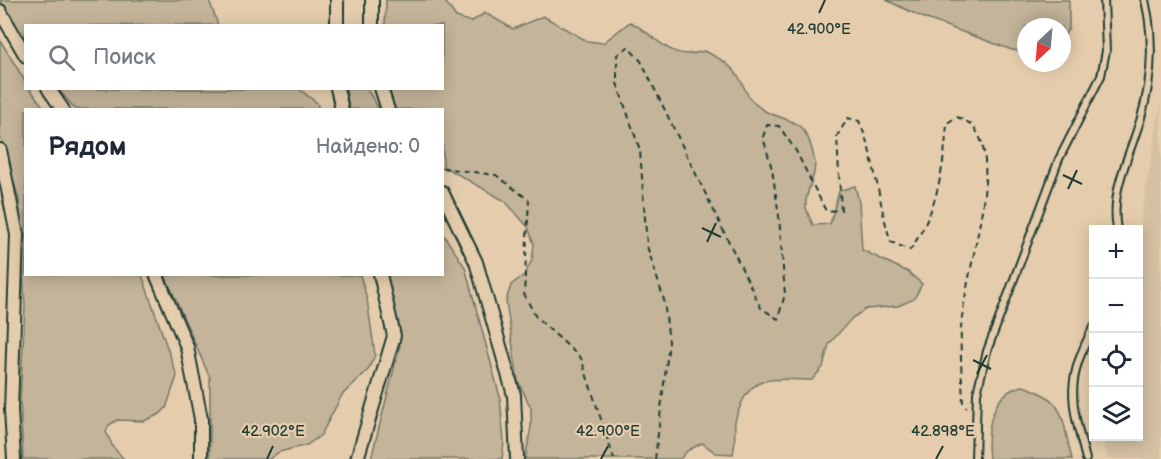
<!DOCTYPE html>
<html lang="ru">
<head>
<meta charset="utf-8">
<style>
  body { margin:0; font-family:"Balsamiq Sans",sans-serif; background:#f2f2f3; color:#1f2937 }
  .controls { position:absolute; right:18px; bottom:18px; display:grid; overflow:hidden; border-radius:0px; box-shadow:0 3px 15px #0003 }
  .controls button { width:54px; height:54px; display:grid; place-items:center; padding:0; border:0; border-bottom:2px solid #e0e1e3; background:#fff; color:#1f2937; font:30px sans-serif }
  .compass { position:absolute; left:1017px; top:18px; width:54px; height:54px; border-radius:50%; background:#fff; box-shadow:0 3px 15px #0003; rotate:206deg }
  .list { margin:0; padding:0; list-style:none }
  h2 { display:flex; justify-content:space-between; align-items:center; height:78px; margin:0; padding:0 24px; font-size:26px }
  h2 small { font-size:20px; font-weight:400; color:#747a83 }
  .icon { flex:none; width:33px; height:33px; fill:none; stroke:currentColor; stroke-width:2; stroke-linecap:round; stroke-linejoin:round }
  .map { position:relative; flex:none; width:1161px; height:459px; overflow:hidden }
  .search { position:absolute; background:#fff; box-shadow:0 3px 15px #0003; left:24px; top:24px; width:420px; height:66px; display:flex; align-items:center; gap:15px; box-sizing:border-box; padding:0 21px; border-radius:0px; color:#747a83; font-size:22px }
  .panel { position:absolute; background:#fff; box-shadow:0 3px 15px #0003; left:24px; top:108px; width:420px; height:168px; border-radius:0px }
  .map>svg:first-child { display:block }
  .built { fill:#d4c0a3 }
  .green { fill:#c4b49a; stroke:#727867; stroke-width:1.5 }
  .lines { fill:none; stroke-linecap:round; stroke-linejoin:round }
  .service-casing { stroke:#1f3d34; stroke-width:10 }
  .minor-casing { stroke:#1f3d34; stroke-width:16 }
  .path { stroke:#1f3d34; stroke-width:2; stroke-dasharray:6 4.5; stroke-linecap:butt }
  .service { stroke:#e5ccad; stroke-width:6 }
  .minor { stroke:#e5ccad; stroke-width:12 }
  .ticks { fill:none; stroke:#1f3d34; stroke-width:2 }
  .ticks-label { font-size:15px; text-anchor:middle; fill:#1f3d34; stroke:#e5ccad; stroke-width:4.5; stroke-linejoin:round; paint-order:stroke }
</style>
</head>
<body>
<div class="map">
<svg width="1161" height="459" viewBox="0 0 1161 459">
  <rect width="100%" height="100%" fill="#e5ccad"/>
  <filter id="ink" filterUnits="userSpaceOnUse"><feTurbulence type="fractalNoise" baseFrequency=".0167" numOctaves="2"/><feDisplacementMap in="SourceGraphic" scale="12" xChannelSelector="R" yChannelSelector="G"/><feConvolveMatrix kernelMatrix="1 2 1 2 8 2 1 2 1" color-interpolation-filters="sRGB"/></filter>
  <g filter="url(#ink)">
    <!-- built -->
    <path class="built" d="M1161,102V459H1108L1102,437L1138,436V236Z"/>
    <!-- green -->
    <g class="green">
      <path d="M0,0H209L218,25L26,26L25,40Z"/>
      <path d="M386,0H444L456,17L471,22L485,13L513,29L543,16L587,41L603,43L630,22C658,36 670,63 704,51C720,58 734,66 742,83C746,91 747,97 754,103C780,127 805,108 814,158C818,178 804,190 806,207C807,213 811,220 813,225L830,224L839,191L855,186L859,202L862,250L908,272L922,284L914,299L898,306L866,309L852,318L829,344L823,367L812,380C785,381 757,371 743,400C740,407 736,415 735,422C734,434 736,442 733,454L716,453L702,443L687,451L680,459H525L531,427V408L518,381L506,301L511,285L524,275L532,260L534,244L528,227L505,201L443,166L442,110L395,109L388,89L442,88V26H385Z"/>
      <path d="M886,0H1069V28L1062,39V27H1026V52L1012,50L924,18Z"/>
      <path d="M0,40L25,81L26,88L30,89L45,109L26,110V274L142,275L177,376L166,408L160,414L144,421L117,420L109,425L106,432L113,447L124,459H23L20,401L25,306L19,200L0,135Z"/>
      <path d="M58,89H299L317,103L319,109H75Z"/>
      <path d="M346,89H367L379,109H349Z"/>
      <path d="M443,234L465,267L500,397L504,442L502,459H371L400,345L387,275L442,274Z"/>
      <path d="M165,275H360L367,299L375,355L368,370L342,395L321,435L307,445L279,452L269,459H210V378Z"/>
      <path d="M1023,386C1068,400 1061,419 1072,459H989C986,432 990,392 1023,386Z"/>
    </g>
    <g class="lines">
      <defs>
        <g id="service">
          <path d="M1117,230C1111,195 1124,168 1135,136C1151,93 1156,45 1145,0"/>
          <path d="M975,459L977,393L987,351L1059,159L1101,76L1106,51L1104,0"/>
          <path d="M1086,459C1070,399 1065,382 1094,326"/>
        </g>
        <g id="minor">
          <path d="M337,0V26"/>
          <path d="M372,0V26"/>
          <path d="M0,11L26,56"/>
          <path d="M48,88L63,110"/>
          <path d="M337,88L342,110"/>
          <path d="M381,88L388,110"/>
          <path d="M0,150L17,235L11,410L14,459"/>
          <path d="M442,192L476,262L514,395L517,459"/>
          <path d="M156,274L187,347L201,419V459"/>
          <path d="M357,459L394,336L380,274"/>
        </g>
      </defs>
      <!-- service casing -->
      <use href="#service" class="service-casing"/>
      <!-- minor casing -->
      <use href="#minor" class="minor-casing"/>
      <!-- path -->
      <g class="path">
        <path d="M442,168L496,175L529,200L524,294L536,317L581,358L614,459"/>
        <path d="M655,459L669,342L664,300L647,246L640,150L617,83V55L628,47L641,61L761,308L778,319L785,294L779,216L772,169L763,137L767,125L779,126L796,151L826,211L841,210L837,136L848,118L859,121C876,159 878,203 891,242L910,250C937,212 944,168 947,123L957,117C967,121 973,124 978,134C1001,175 963,280 961,329C960,354 962,379 963,403L967,408"/>
      </g>
      <!-- service -->
      <use href="#service" class="service"/>
      <!-- minor -->
      <use href="#minor" class="minor"/>
    </g>
  </g>
  <!-- ticks -->
  <path class="ticks" d="M819,13L825,0M1063,175L1082,184M1068,189L1077,170M702,228L721,237M707,242L716,223M973,360L991,369M977,374L987,355M267,459L273,446M601,459L608,446M936,459L943,446"/>
  <g class="ticks-label">
    <text x="819" y="34">42.900°E</text>
    <text x="273" y="436">42.902°E</text>
    <text x="608" y="436">42.900°E</text>
    <text x="943" y="436">42.898°E</text>
  </g>
</svg>
<div class="controls">
<button>+</button>
<button>−</button>
<button><svg class="icon" aria-label="locate" viewBox="0 0 24 24"><circle cx="12" cy="12" r="6"/><path d="M12 2v4M12 18v4M2 12h4M18 12h4"/></svg></button>
<button><svg class="icon" aria-label="layers" viewBox="0 0 24 24"><path d="M12 4l9 5-9 5-9-5zM3 14l9 5 9-5"/></svg></button>
</div>
<svg class="compass" viewBox="-18 -18 36 36"><path d="M0-13l5 13h-10z" fill="#e53935"/><path d="M0 13l5-13h-10z" fill="#747a83"/></svg>
<div class="search"><svg class="icon" aria-label="search" viewBox="0 0 24 24"><circle cx="10" cy="10" r="6"/><path d="M15 15l6 6"/></svg>Поиск</div>
<section class="panel">
<h2>Рядом<small>Найдено: 0</small></h2>
<ul class="list">
</ul>
</section>
</div>
</body>
</html>
